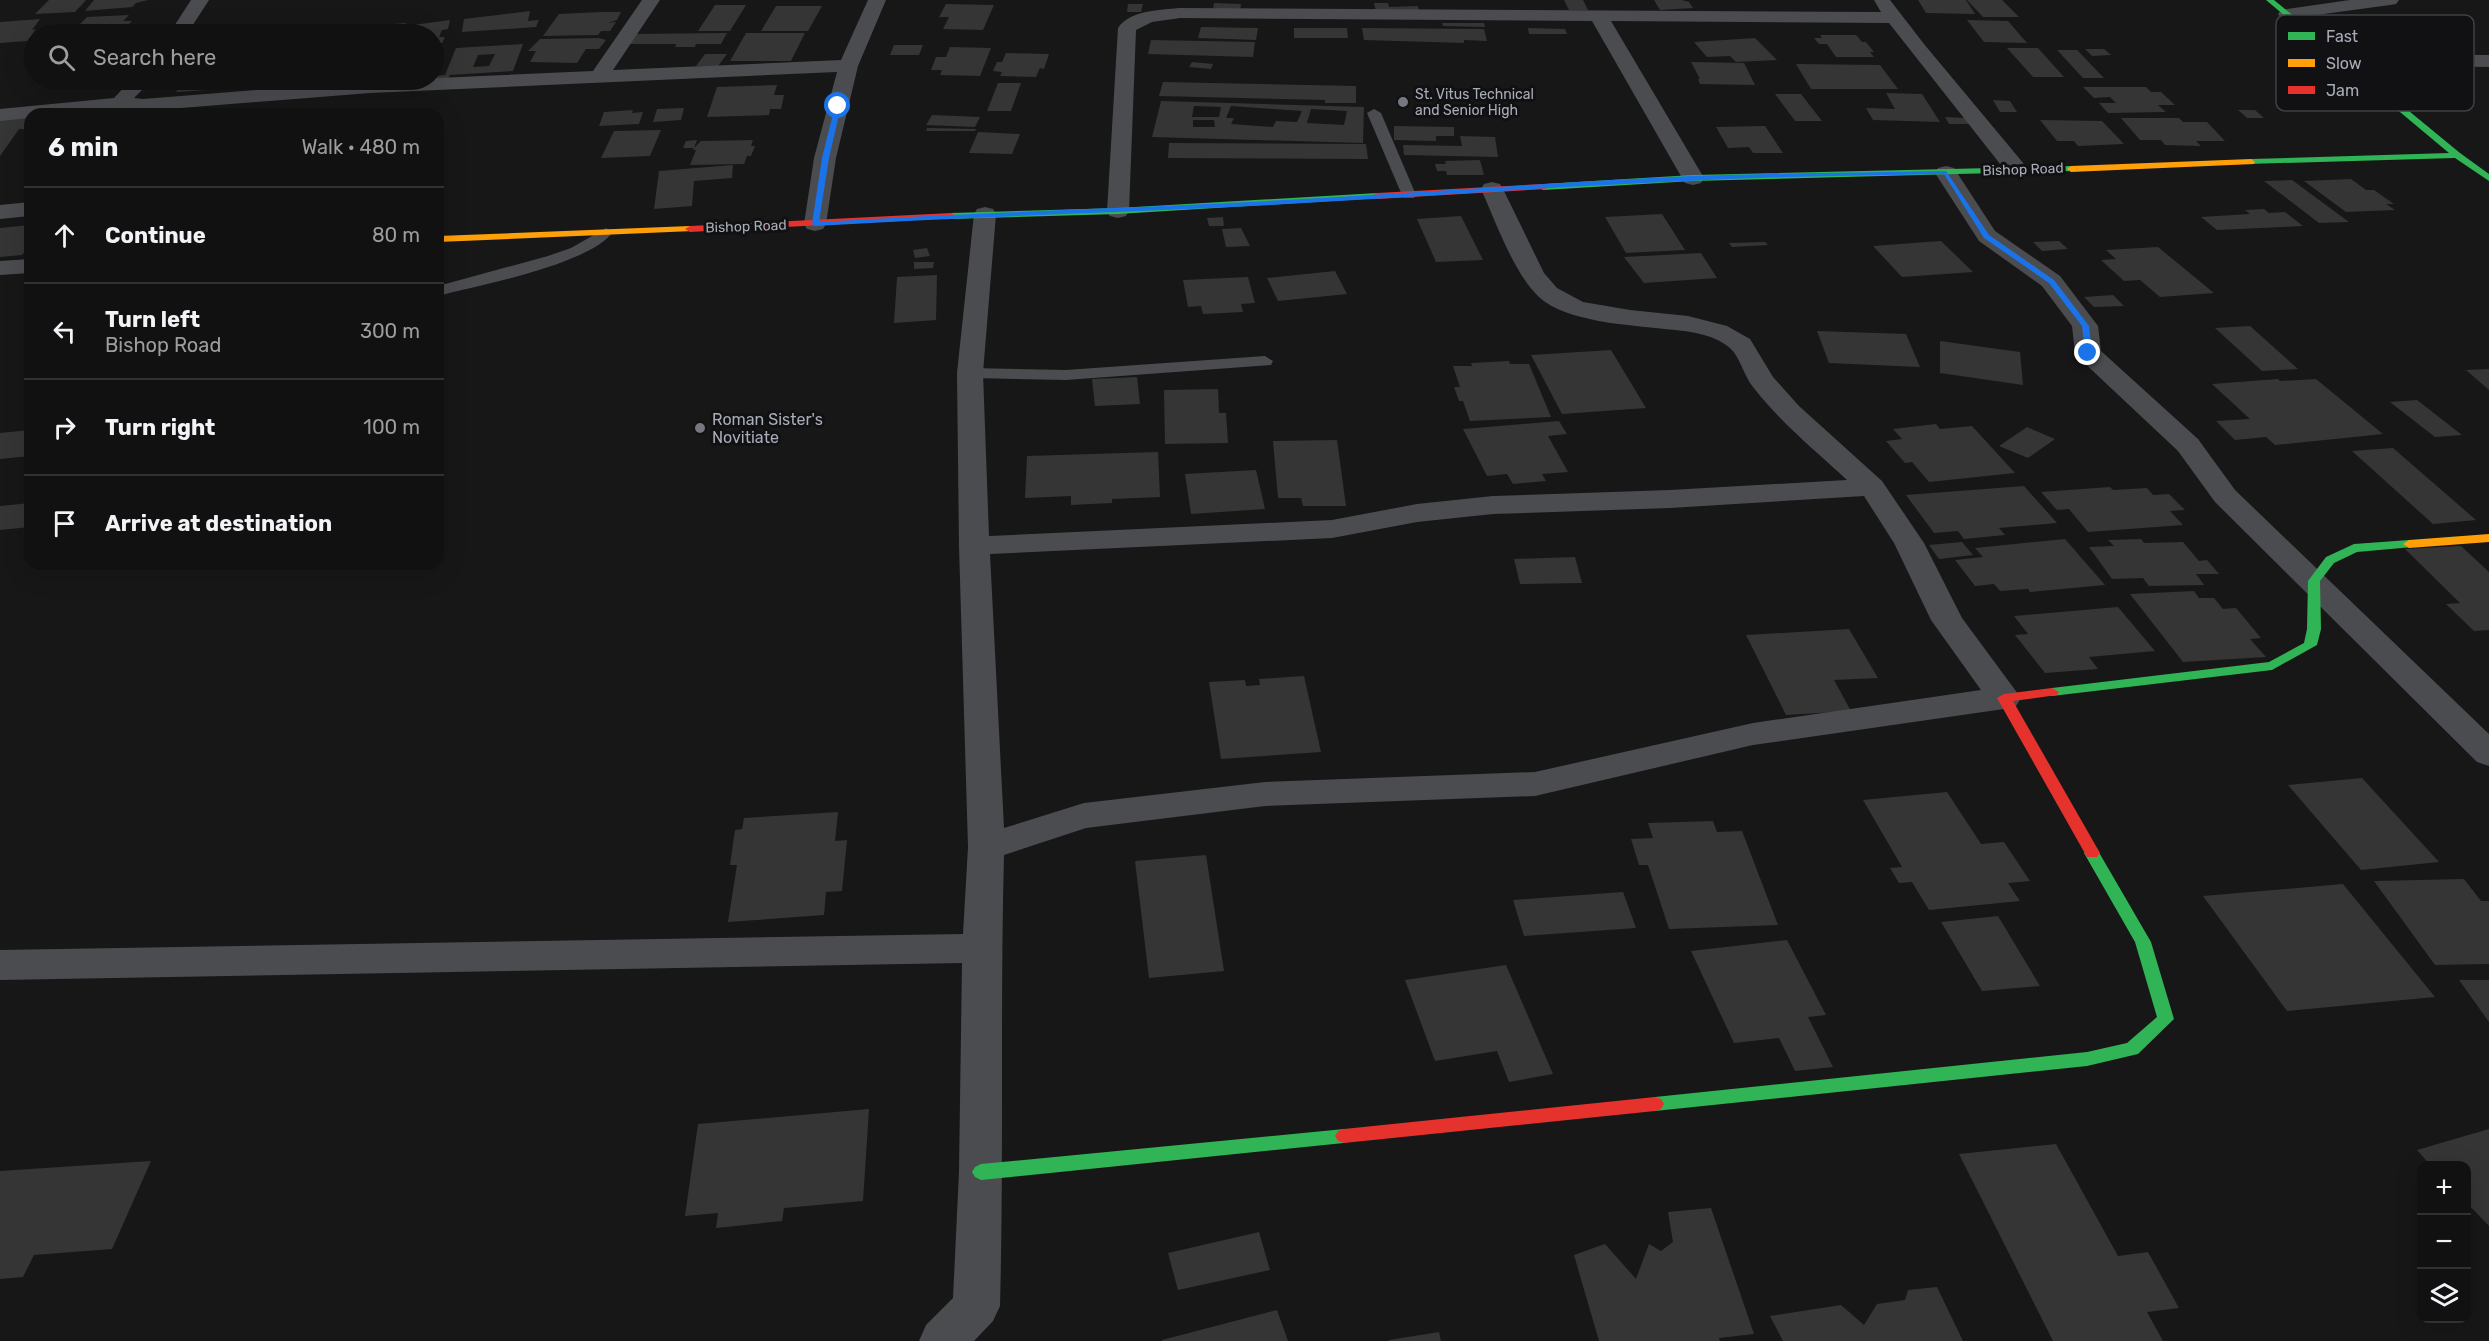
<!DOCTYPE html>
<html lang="en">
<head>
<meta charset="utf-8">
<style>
  body { margin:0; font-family:Rubik,sans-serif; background:#1a1a1a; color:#f1f3f6 }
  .controls { position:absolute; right:18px; bottom:18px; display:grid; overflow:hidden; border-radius:12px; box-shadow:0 6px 24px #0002 }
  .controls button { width:54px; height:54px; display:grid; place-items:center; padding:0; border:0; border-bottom:2px solid #303131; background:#111; color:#f1f3f6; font:30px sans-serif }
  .stop { position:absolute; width:18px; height:18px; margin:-14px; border:4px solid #1a73e8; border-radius:50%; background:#fff }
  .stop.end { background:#1a73e8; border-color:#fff; box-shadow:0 2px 6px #0008 }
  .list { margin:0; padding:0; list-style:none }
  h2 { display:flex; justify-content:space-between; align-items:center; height:78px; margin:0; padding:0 24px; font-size:26px }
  h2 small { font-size:20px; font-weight:400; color:#9c9d9f }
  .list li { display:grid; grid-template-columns:39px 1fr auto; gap:18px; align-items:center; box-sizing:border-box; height:96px; padding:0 24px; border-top:2px solid #303131 }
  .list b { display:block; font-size:22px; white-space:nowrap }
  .list p { margin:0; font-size:20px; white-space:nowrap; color:#9c9d9f }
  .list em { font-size:20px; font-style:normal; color:#9c9d9f }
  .icon { flex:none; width:33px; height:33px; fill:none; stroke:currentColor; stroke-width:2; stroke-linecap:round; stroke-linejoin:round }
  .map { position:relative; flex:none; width:2489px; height:1341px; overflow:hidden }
  .search { position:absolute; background:#111; box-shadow:0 6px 24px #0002; left:24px; top:24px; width:420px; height:66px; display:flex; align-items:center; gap:15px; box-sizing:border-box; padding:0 21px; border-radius:33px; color:#9c9d9f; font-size:22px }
  .panel { position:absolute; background:#111; box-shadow:0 6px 24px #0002; left:24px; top:108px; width:420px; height:462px; border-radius:18px }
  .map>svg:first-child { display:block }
  .building { fill:#353536; fill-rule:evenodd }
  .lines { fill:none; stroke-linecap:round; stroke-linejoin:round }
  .lane { fill:#4b4c50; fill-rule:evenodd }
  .street { fill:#4b4c50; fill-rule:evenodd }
  .fast { fill:#30b455; fill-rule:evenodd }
  .slow { fill:#ff9f0a; fill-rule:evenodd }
  .jam { fill:#e5322d; fill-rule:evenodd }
  .route { fill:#1a73e8 }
  .poi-dot { fill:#757880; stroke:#111113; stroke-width:2 }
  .labels { text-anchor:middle; stroke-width:6; stroke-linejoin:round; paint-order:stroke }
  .far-poi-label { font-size:14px; fill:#a8adb8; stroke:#111113; text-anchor:start }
  .far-street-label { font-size:14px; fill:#a8adb8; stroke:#111113 }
  .poi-label { font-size:16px; fill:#a8adb8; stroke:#111113; text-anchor:start }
  .key { fill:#111113; stroke:#3e4045; stroke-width:1.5 }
  .key-label { font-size:16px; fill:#a8adb8 }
</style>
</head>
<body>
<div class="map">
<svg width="2489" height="1341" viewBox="0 0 2489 1341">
  <rect width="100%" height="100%" fill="#171717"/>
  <!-- building -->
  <g class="building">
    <path d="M49,0H86L75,12L35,14Z"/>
    <path d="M94,0H148L136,3L132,7L85,11Z"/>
    <path d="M1564,0H1583L1588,10H1569Z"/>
    <path d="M1654,0H1682L1689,2L1693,8L1660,10Z"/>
    <path d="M1918,0H1966L1975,14L1926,13Z"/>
    <path d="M1967,0H2002L2019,17H1983Z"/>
    <path d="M1214,3L1241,4L1240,11L1213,10Z"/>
    <path d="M1374,3H1388L1389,7L1418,6L1419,11H1376Z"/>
    <path d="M946,4L994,5L983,30L943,29L949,17H939Z"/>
    <path d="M1128,4H1143L1141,12H1127Z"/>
    <path d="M715,5H746L730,31H698Z"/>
    <path d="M776,6H822L808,31H761Z"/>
    <path d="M530,11L528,21L539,20L536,27L462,32L464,19Z"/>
    <path d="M601,12H621L617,20L608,23L616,22L610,31H601L598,35L543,36L559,14Z"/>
    <path d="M129,15L123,21H132L125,28L116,29L111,34H70L87,17Z"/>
    <path d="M40,19L32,30L36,29L27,41L0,43V22Z"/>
    <path d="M450,20L448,29L442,30L439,37H445L442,43H434V34H378L382,25L406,23V26Z"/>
    <path d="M1967,20L2008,21L2027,43L1984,42Z"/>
    <path d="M1442,23H1484L1485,27L1443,26Z"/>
    <path d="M1201,27L1258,28L1256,40L1198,38Z"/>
    <path d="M1294,28H1347L1348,38H1294Z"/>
    <path d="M1362,28L1484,29L1487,41L1464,40V43L1364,40Z"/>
    <path d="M1528,28L1565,29L1567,34H1529Z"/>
    <path d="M727,33L721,44H696L695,47H675L676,44H626L633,34Z"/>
    <path d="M746,33H805L791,61H730Z"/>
    <path d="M1820,35H1856L1862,42H1866L1874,52H1870L1874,57H1836L1827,44H1819L1814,38H1822Z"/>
    <path d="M599,38L606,40L599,49H586L577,63L530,62L536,51H528L540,39Z"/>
    <path d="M1755,38L1777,60L1736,62L1730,56L1707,57L1694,42Z"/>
    <path d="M1151,40L1255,42L1253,57L1148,54Z"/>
    <path d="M523,44L513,71L450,75L447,81H434V76L445,75L456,48ZM495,54L489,66L473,67L478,55Z"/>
    <path d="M894,45H923L919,55H890Z"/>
    <path d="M950,47L991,48L980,76L940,75L942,70H931L936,57H946Z"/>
    <path d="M2007,48H2038L2064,77H2033Z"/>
    <path d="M2085,49H2104L2111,55L2092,56Z"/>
    <path d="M2057,50H2077L2104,78H2083Z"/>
    <path d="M1006,53L1049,54L1044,69L1040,68L1036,77L1000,76L1002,72L993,71L997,62H1002Z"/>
    <path d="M705,54H727L718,66H696Z"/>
    <path d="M1192,62L1213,64L1211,69L1189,67Z"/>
    <path d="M1691,62L1744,63L1755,85L1700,84L1698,79H1700Z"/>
    <path d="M1796,64L1880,65L1898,89H1811Z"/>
    <path d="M171,80H213L207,90L176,92L182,83L168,84Z"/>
    <path d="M270,80H331L318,85H299L291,83L267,84Z"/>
    <path d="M1163,82L1356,86V103H1325V100L1159,96Z"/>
    <path d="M998,83H1021L1011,111H987Z"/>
    <path d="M777,85L774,95H784L781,109H770L769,115L707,117L717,87Z"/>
    <path d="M2083,87H2146L2151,92H2161L2175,105H2158L2166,112L2108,113L2099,103H2116L2110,97L2094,98Z"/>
    <path d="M1886,93L1922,94L1940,122L1873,120L1866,108L1895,109Z"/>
    <path d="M1775,94H1801L1822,121H1795Z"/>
    <path d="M1993,100L2010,101L2017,112H2000Z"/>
    <path d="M1161,101L1364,107L1363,143L1152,137ZM1194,106L1221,107L1219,117H1192ZM1231,106L1302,111L1297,122L1276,121L1273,127L1231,124L1234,118H1226ZM1311,109L1347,111L1344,125L1307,123ZM1193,120H1214L1215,127H1193Z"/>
    <path d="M684,108L681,120L653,122L657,109Z"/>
    <path d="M633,110L632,113L643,112L639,124L599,126L604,112Z"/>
    <path d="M2238,110H2255L2264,118H2247Z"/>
    <path d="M932,115L980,117L975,127L926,125Z"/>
    <path d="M1945,117L1965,118L1969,124H1949Z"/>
    <path d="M30,118V129H19L0,156V120Z"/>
    <path d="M2121,118H2179L2183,122H2207L2225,141H2196L2201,146L2165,145L2161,140H2140Z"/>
    <path d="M2040,120L2102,121L2124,144L2078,146L2074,141H2057Z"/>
    <path d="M1394,126L1454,127V136H1436V141L1394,140Z"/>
    <path d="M1765,126L1783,153H1753L1749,147L1728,148L1716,127Z"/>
    <path d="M927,128L976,129L975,131H926Z"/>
    <path d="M661,130L650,156L601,158L614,131Z"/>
    <path d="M978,132L1020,134L1012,154L969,153Z"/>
    <path d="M1460,136L1495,137L1498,157L1404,155L1403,145L1462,146Z"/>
    <path d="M697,140L694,148L701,141L753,140L751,146H755L751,156H747L744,164L690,165L696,150H693L694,148H683L686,141Z"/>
    <path d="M1169,143L1366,144L1368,159L1168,158Z"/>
    <path d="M1480,160L1484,175H1447L1446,171H1437L1435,164H1446L1445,161Z"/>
    <path d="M733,165L732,178L694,181L692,206L654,209L659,171Z"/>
    <path d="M2351,179L2366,190H2374L2394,204H2386L2395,210L2346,212L2304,181Z"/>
    <path d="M2292,180L2349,222L2319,223L2264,181Z"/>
    <path d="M2264,209L2269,213L2285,212L2303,226L2217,230L2201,217L2250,214L2245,210Z"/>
    <path d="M1662,214L1685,250L1626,253L1605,217Z"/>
    <path d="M1461,216L1483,260L1436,262L1417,219Z"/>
    <path d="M1223,217L1224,226H1209L1207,218Z"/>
    <path d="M30,225V245L22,255L0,257V228Z"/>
    <path d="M1241,228L1250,246L1226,247L1222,229Z"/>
    <path d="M1941,241L1973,272L1902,277L1873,246Z"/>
    <path d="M2059,241L2068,249L2042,251L2033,242Z"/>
    <path d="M1765,242L1768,245L1732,247L1729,243Z"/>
    <path d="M2158,247L2214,293L2160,297L2140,280L2124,281L2101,260L2116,259L2106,250Z"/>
    <path d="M927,248L930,256L915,258L913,250Z"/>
    <path d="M1701,253L1717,278L1644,283L1624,257Z"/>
    <path d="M914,262H934L933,268L914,269Z"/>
    <path d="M1335,271L1347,294L1278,301L1267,278Z"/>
    <path d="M937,275L936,320L894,323L897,277Z"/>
    <path d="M1248,277L1255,303L1241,304L1243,312L1203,314L1201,306L1188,307L1183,280Z"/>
    <path d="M2113,295L2124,306L2094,307L2084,297Z"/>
    <path d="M2250,326L2298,369L2262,371L2215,328Z"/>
    <path d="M1817,331L1906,334L1920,367L1829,363Z"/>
    <path d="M1940,341L2020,352L2023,385L1940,373Z"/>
    <path d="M1611,350L1646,408L1562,414L1531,355Z"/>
    <path d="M1509,361L1510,364H1529L1551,417L1470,421L1463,401H1459L1454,387H1460L1453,366H1472L1471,363Z"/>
    <path d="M2489,369V390L2466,370Z"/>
    <path d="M1137,377L1140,404L1095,406L1092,379Z"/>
    <path d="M2278,379L2280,381L2316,379L2383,434L2275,445L2266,437L2235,440L2216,421L2250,419L2212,384Z"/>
    <path d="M1218,389L1219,413H1226L1228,443L1165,444L1164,390Z"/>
    <path d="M2417,400L2462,435L2435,437L2390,402Z"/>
    <path d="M1559,421L1567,434L1548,436L1568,472L1542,474L1546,481L1513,484L1507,474L1487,476L1463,429Z"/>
    <path d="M1936,424L1940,429L1972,426L2015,473L1929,482L1912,462L1905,463L1886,441L1902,439L1893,429Z"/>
    <path d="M2027,427L2055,439L2028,458L1999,446Z"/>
    <path d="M30,430V456L0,459V433Z"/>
    <path d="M1337,440L1346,506H1303L1301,498H1278L1273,441Z"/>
    <path d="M2393,448L2476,520L2433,524L2352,451Z"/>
    <path d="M1158,452L1160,497L1112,499V503L1071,505V496L1025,498L1027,456Z"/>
    <path d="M1256,470L1265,509L1191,514L1185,474Z"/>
    <path d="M2024,486L2057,523L1999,528L2005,535L1964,539L1958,531L1934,533L1906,495Z"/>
    <path d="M2110,487L2113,490L2147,488L2153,495L2169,494L2185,510L2170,511L2183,525L2088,532L2069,509L2057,510L2041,492Z"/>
    <path d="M30,503V527L0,530V506Z"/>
    <path d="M2065,539L2105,585L2030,592L2028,589L2000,591L1994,584L1975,586L1955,560L1983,557L1975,548Z"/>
    <path d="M2141,539L2144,543L2183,542L2199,561L2207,560L2219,574H2196L2204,585L2149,586L2143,578L2112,579L2089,547L2114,546L2108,540Z"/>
    <path d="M1962,542L1973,555L1939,559L1929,545Z"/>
    <path d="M2461,546L2489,572V630L2474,631L2446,604L2460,603L2405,549Z"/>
    <path d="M1575,557L1582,583L1520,584L1514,559Z"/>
    <path d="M2194,591L2199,598H2214L2223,609L2236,608L2261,638L2250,639L2266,657L2183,662L2130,594Z"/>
    <path d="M2118,607L2155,651L2089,657L2098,669L2045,673L2015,635L2028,634L2014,616Z"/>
    <path d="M1849,629L1878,678L1834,680L1851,711L1786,715L1746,635Z"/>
    <path d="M1304,676L1321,752L1221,759L1209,682L1245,680L1246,686L1260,685L1259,679Z"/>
    <path d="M2362,778L2439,862L2361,870L2288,785Z"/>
    <path d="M1947,792L1981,844L2004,842L2030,881L2008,883L2020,901L1929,910L1912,882L1899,883L1890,868L1902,867L1863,800Z"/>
    <path d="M838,812L835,841L847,840L842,891L826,892L824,915L728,922L737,865H730L735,830L742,829L744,818Z"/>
    <path d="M1713,821L1717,832L1742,831L1778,925L1669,929L1648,865H1639L1631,839L1653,838L1648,823Z"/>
    <path d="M1206,855L1224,971L1149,978L1135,861Z"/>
    <path d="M2464,879L2481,901H2489V964L2435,965L2374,881Z"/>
    <path d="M2343,884L2435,997L2287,1011L2203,896Z"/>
    <path d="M1623,892L1636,928L1524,936L1513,900Z"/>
    <path d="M1998,916L2040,986L1982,991L1941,922Z"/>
    <path d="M1787,940L1826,1015L1808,1017L1833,1067L1795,1071L1779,1038L1734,1043L1691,951Z"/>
    <path d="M1506,965L1553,1074L1509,1082L1497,1051L1435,1061L1405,980Z"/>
    <path d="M2459,980H2489V1022Z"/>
    <path d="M869,1109L863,1201L784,1208L782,1221L716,1228L718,1213L685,1216L698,1124Z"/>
    <path d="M2489,1129V1226L2466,1202V1166H2431L2417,1150Z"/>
    <path d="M2056,1144L2118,1256L2148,1252L2179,1308L2147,1312L2163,1341H2053L1959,1154Z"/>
    <path d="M151,1161L112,1249L34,1255L23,1277L0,1279V1171Z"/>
    <path d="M1711,1208L1754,1334L1719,1338L1720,1341H1599L1574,1255L1605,1244L1636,1279L1649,1244L1661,1251L1673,1242L1668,1212Z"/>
    <path d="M1259,1232L1270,1270L1178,1290L1168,1253Z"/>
    <path d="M1937,1287L1963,1341H1783L1770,1316L1841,1305L1864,1325L1877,1304L1905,1300L1908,1290Z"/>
    <path d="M1277,1310L1288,1341H1162V1340Z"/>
    <path d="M1439,1332L1441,1341H1389V1340Z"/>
  </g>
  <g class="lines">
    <!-- lane -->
    <g class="lane">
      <path d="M1374,109L1381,113L1416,195L1414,198H1404L1402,195L1367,113Z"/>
      <path d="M606,228L613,232C588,265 480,285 438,296V286L548,256L571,248Z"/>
      <path d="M1265,356L1273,361L1271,365L1066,380L970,378L962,373L970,368L1066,370Z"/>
    </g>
    <!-- street -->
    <g class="street">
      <path d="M191,0H209L187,34H169Z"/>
      <path d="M642,0H660L613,70L841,60L868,0H886L858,66L836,158L826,224L823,229L815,231L807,229L804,224L814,158L837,72L370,93L143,111L123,109L73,114H30V118L0,121V109L114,98L131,80H152L134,98L143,99L370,81L593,71Z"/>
      <path d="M1874,0H1890L1924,44L2024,164L2027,169L2024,174L2016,176L2008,174L1889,23L1611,21L1704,178L1701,183L1693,185L1685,183L1682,178L1592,21L1180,18L1152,22L1136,30L1129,211L1126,216L1118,218L1110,216L1107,211L1118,28C1130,10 1160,10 1180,8L1881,12Z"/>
      <path d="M2350,0H2399L2396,4L2390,5L2287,19L2281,18L2278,14L2281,10L2287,9Z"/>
      <path d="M2345,55H2489V67L2338,65L2335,61L2338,57Z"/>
      <path d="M1946,166L1954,168L1995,231L2060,276L2098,326L2101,351L2198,439L2235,490L2489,734V766L2477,762L2215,502L2178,451L2079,358L2075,353L2072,326L2042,286L1979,241L1935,173L1938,168Z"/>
      <path d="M1492,182L1500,184L1503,189L1544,273L1557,288L1583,302L1630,310L1688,316L1727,326L1750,339L1773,377L1799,406L1882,481L1924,543L1962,618L2021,698L2016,706L2004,709L1753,745L1535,796L1265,806L1086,828L1004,855C1000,1005 1004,1155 1000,1306L993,1321L974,1341H919L926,1325L953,1298L959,1172L962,963L0,980V950L963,934L968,847L959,546L957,373L974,214L977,209L985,207L993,209L996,214L983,373L989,536L1332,520L1417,504L1493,496L1670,490L1847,480C1815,450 1780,422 1753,387C1744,376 1740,357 1730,348C1712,333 1687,331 1665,329C1629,325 1566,322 1539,297C1514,274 1495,220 1481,189L1484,184ZM1864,496L1894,543L1931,620L1981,690L1753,723L1535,772L1265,782L1084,803L1004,828L990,554L1332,538L1417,522L1493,514L1670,508Z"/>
      <path d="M30,202V216L0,219V205Z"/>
      <path d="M30,259V273L0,275V261Z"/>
    </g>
    <!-- fast -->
    <g class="fast">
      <path d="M2266,0H2274L2460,153L2489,174V181L2455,158L2248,164L2247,162L2251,159L2449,153Z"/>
      <path d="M2071,166L2075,169L2074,171L1693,181L1543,190L1538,187L1543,184L1693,175Z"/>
      <path d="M1377,193L1382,196L1380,198L1118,214L951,219L946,216L951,213L1118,208Z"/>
      <path d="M2409,540L2415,544L2413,547L2357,552L2334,563L2320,581L2321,629L2317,645L2272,670L2052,696L2045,692L2052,688L2269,662L2304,643L2307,629L2308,581L2326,557L2354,544Z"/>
      <path d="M2092,848L2097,849L2151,942L2174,1019L2138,1054L2087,1066L1655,1111L1649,1109L1646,1104L1649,1099L1655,1097L2087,1052L2127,1043L2157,1017L2135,942L2084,853L2087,849Z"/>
      <path d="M1344,1129L1350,1131L1353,1136L1350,1141L1344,1143L981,1180L975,1177L972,1172L975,1167L981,1164Z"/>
    </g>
    <!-- slow -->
    <g class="slow">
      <path d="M2251,159L2255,162L2254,164L2071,172L2067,169L2071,166Z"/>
      <path d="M690,226L695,229L693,231L438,242V236Z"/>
      <path d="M2489,534V542L2409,548L2403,544L2409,540Z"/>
    </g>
    <!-- jam -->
    <g class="jam">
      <path d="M1543,184L1546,185V189L1377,199L1372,196L1377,193Z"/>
      <path d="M951,213L956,216L954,218L690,232L685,229L690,226Z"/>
      <path d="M2052,688L2059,692L2057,695L2013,701L2100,853L2097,857H2087L1997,698L2004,694Z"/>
      <path d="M1655,1097L1661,1099L1664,1104L1661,1109L1655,1111L1344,1143L1338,1141L1335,1136L1338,1131L1344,1129Z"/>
    </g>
  </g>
  <!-- route -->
  <path class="route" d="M838,105L841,106L829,158L819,222C962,213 1106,209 1249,202C1397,194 1544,183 1691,176C1776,173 1861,173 1946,171L1989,235L2054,280L2089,326L2092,353L2088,355L2085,353L2082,326L2049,283L1984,238L1944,174C1859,176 1774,176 1689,181C1543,187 1398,198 1252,206C1106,213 961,217 815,226L812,224L822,158L835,106Z"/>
  <!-- markers -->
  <g class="poi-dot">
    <circle cx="1403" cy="102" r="6"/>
    <circle cx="700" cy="428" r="6"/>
  </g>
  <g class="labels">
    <!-- far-poi labels -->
    <g class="far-poi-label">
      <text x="1415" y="99">St. Vitus Technical<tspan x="1415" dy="16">and Senior High</tspan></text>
    </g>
    <!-- far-street labels -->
    <g class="far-street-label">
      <text transform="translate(2023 169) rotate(-2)" y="5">Bishop Road</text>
      <text transform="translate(746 226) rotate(-2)" y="5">Bishop Road</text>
    </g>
    <!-- poi labels -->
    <g class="poi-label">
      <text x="712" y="425">Roman Sister's<tspan x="712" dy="18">Novitiate</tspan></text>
    </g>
  </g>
  <!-- legend -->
  <rect x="2276" y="15" width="198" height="96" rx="9" class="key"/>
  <rect x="2288" y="32" width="27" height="8" fill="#30b455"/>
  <rect x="2288" y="59" width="27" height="8" fill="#ff9f0a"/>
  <rect x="2288" y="86" width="27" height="8" fill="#e5322d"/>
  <g class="key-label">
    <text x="2326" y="42">Fast</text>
    <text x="2326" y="69">Slow</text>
    <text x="2326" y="96">Jam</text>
  </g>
</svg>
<div class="controls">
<button>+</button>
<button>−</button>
<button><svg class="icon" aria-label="layers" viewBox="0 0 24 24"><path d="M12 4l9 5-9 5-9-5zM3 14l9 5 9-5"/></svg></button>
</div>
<div class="stop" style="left:838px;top:106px"></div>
<div class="stop end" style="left:2088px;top:353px"></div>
<div class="search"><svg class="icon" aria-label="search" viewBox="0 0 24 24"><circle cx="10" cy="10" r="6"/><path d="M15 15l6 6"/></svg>Search here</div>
<section class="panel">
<h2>6 min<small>Walk · 480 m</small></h2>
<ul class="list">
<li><svg class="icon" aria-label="ahead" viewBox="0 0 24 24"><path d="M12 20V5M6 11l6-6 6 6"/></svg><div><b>Continue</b></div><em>80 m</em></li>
<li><svg class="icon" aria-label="left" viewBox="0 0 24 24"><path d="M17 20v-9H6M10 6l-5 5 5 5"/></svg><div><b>Turn left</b><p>Bishop Road</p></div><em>300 m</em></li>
<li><svg class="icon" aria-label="right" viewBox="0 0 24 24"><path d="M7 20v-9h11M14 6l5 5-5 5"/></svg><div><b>Turn right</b></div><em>100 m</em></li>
<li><svg class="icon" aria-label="arrive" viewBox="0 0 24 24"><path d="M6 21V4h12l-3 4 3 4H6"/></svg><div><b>Arrive at destination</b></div></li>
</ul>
</section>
</div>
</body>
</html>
